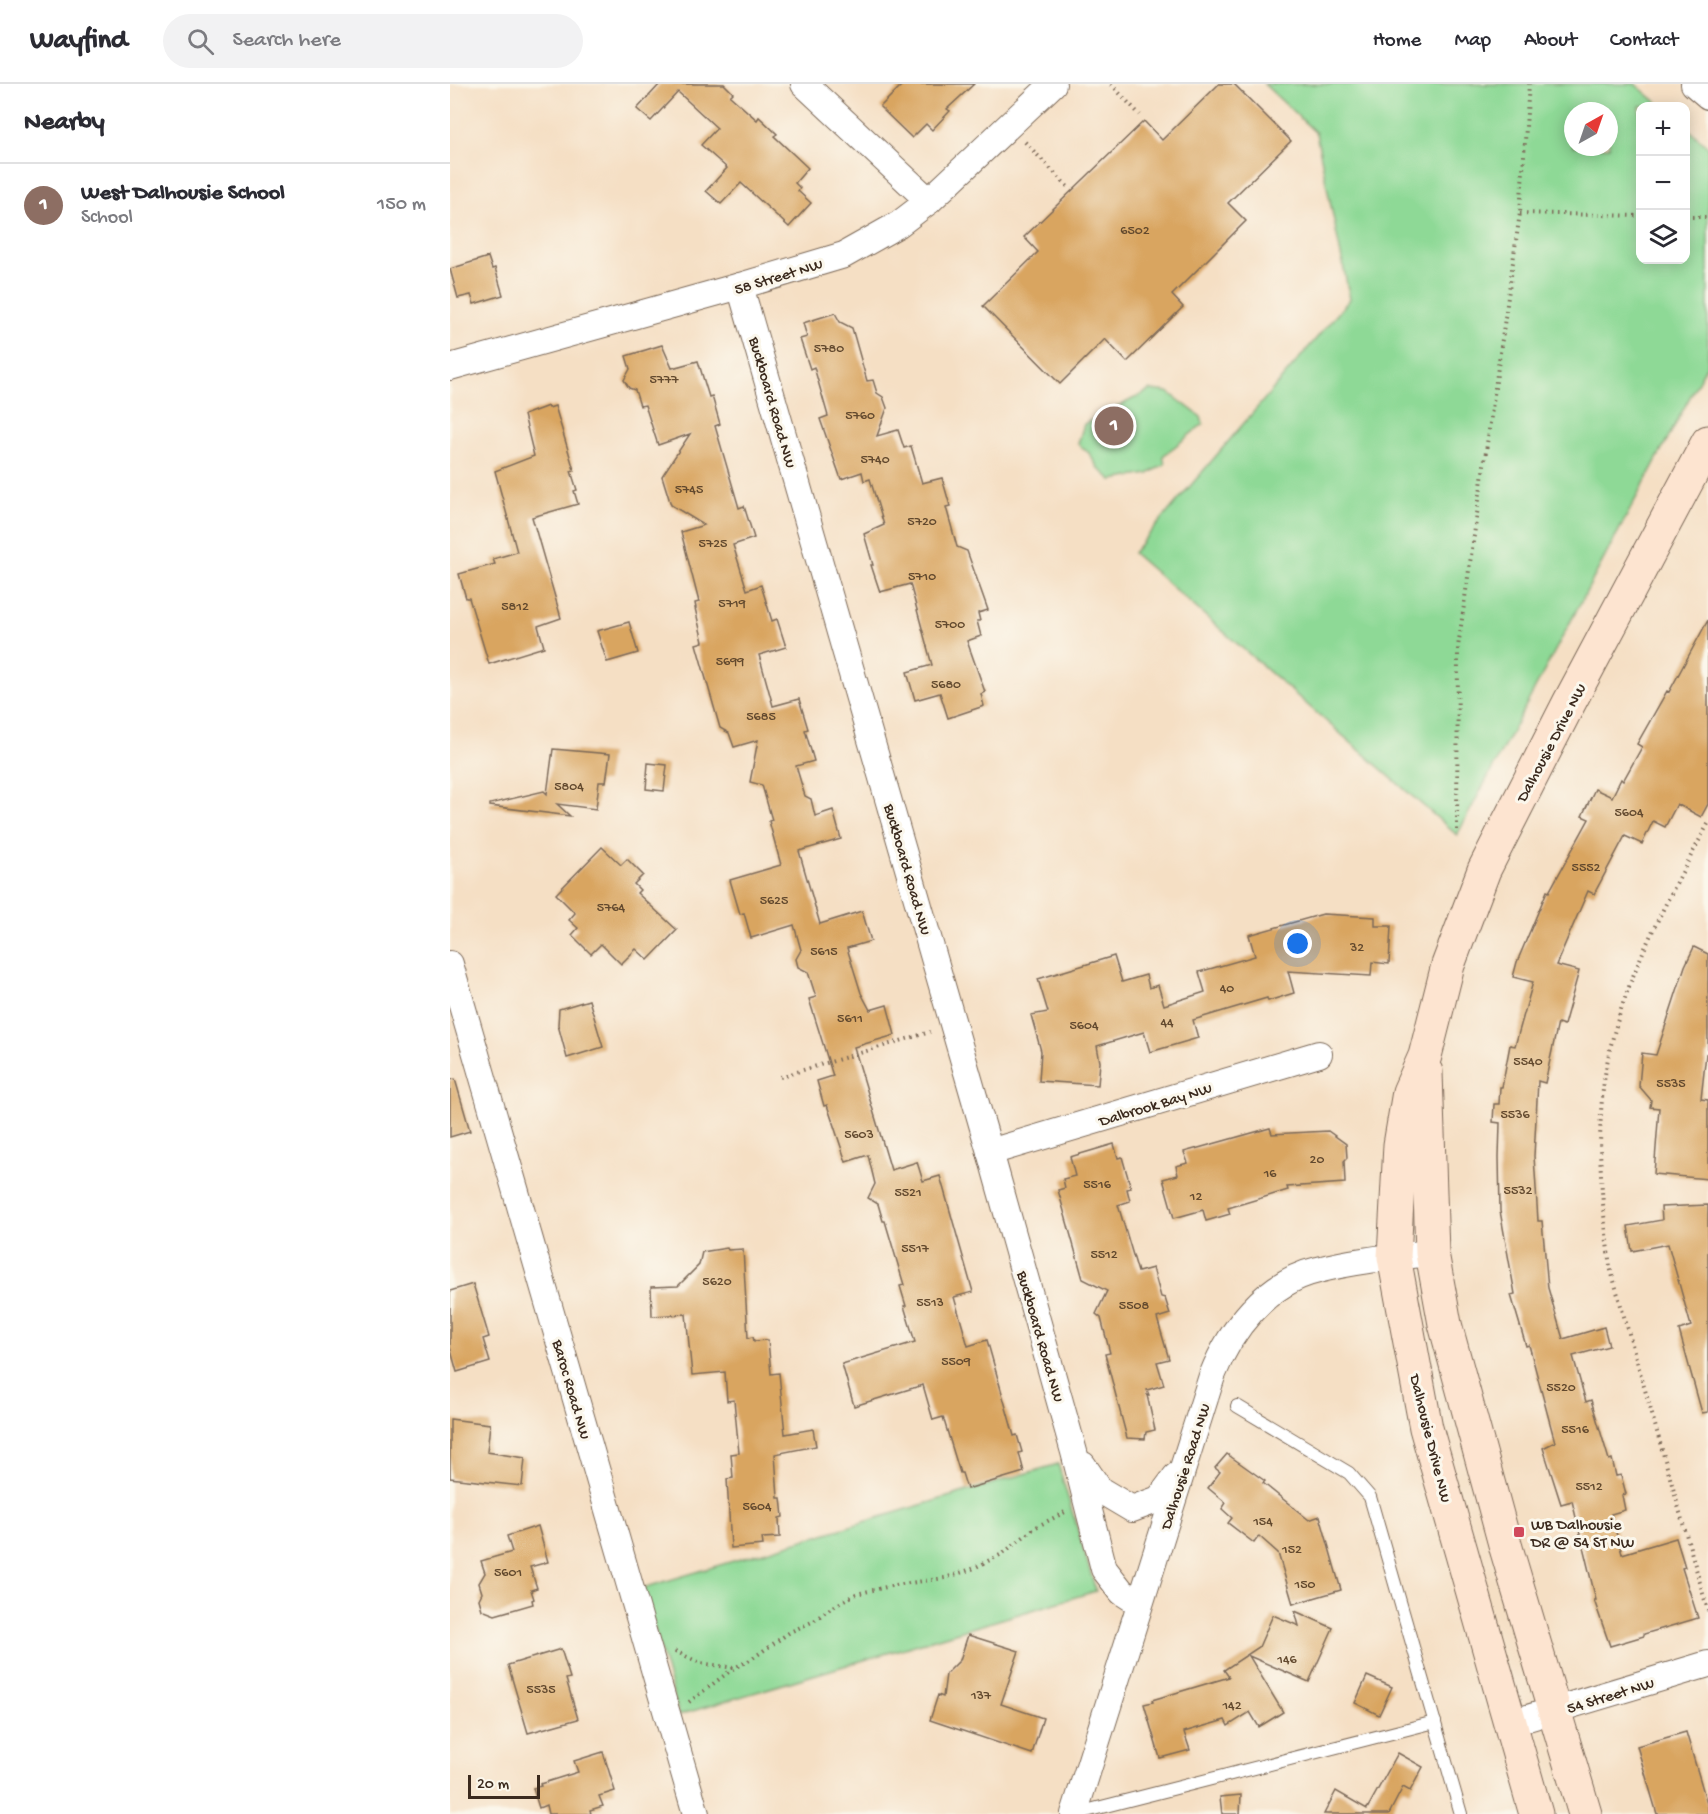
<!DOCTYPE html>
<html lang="en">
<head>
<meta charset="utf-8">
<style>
  body { margin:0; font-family:"Gochi Hand",sans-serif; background:#f2f2f3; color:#2b2b33 }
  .controls { position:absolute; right:18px; top:18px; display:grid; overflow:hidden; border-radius:12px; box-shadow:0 3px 15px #0003 }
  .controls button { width:54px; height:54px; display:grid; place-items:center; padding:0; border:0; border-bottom:2px solid #e1e1e2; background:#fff; color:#2b2b33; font:30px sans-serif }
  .compass { position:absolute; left:1114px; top:18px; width:54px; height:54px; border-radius:50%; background:#fff; box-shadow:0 3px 15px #0003; rotate:40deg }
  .scale { position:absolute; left:18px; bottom:15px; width:72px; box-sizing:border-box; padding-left:6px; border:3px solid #3b2a1e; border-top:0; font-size:16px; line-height:21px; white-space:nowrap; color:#3b2a1e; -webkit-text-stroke:4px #fbf7ec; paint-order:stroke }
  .you { position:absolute; left:848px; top:860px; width:21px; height:21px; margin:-15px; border:4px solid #fff; border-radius:50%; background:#1a73e8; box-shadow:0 0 0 9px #1a73e833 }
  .badge { display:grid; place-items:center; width:39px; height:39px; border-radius:50%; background:#db2777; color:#fff; font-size:20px; font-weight:700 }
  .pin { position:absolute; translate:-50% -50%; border:3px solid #fff; box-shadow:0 2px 6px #0006 }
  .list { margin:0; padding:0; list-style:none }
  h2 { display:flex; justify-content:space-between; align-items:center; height:78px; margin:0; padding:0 24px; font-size:26px }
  h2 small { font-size:20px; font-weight:400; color:#7c7c81 }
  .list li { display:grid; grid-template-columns:39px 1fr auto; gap:18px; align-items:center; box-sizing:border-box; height:84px; padding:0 24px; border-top:2px solid #e1e1e2 }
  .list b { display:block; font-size:22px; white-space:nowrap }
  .list p { margin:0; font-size:20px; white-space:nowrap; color:#7c7c81 }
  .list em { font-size:20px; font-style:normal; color:#7c7c81 }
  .icon { flex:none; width:33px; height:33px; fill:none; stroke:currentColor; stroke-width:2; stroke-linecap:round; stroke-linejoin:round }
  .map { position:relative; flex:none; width:1258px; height:1730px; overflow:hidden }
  header { display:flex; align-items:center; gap:36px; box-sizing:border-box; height:84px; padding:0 30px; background:#fff; border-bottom:2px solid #e1e1e2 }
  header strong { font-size:28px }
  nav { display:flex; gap:33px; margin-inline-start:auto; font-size:21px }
  .search { width:420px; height:54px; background:#f2f2f3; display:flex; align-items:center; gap:15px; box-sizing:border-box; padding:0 21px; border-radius:33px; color:#7c7c81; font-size:22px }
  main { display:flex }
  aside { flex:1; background:#fff }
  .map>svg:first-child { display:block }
  .green { fill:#8ed996; stroke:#64825a; stroke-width:1.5; fill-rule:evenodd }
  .building { fill:#d9a560 }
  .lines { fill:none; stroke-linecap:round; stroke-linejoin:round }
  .lane-casing { stroke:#7c6958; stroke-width:14 }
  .street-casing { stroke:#7c6958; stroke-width:28 }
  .secondary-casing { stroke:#7c6958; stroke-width:35 }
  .path { stroke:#7c6958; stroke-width:4; stroke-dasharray:1.5 4.5; stroke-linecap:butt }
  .lane { stroke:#fff; stroke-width:12 }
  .street { stroke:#fff; stroke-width:26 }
  .secondary { stroke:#fde4d0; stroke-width:33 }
  .poi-dot { fill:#d1495b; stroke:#fbf7ec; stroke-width:2 }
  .labels { text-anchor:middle; stroke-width:6; stroke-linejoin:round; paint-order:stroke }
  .number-label { font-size:14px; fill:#62492e }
  .street-label { font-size:16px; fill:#3b2a1e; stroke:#fbf7ec }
  .poi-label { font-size:16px; fill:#3b2a1e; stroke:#fbf7ec; text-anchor:start }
</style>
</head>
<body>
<header>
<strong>Wayfind</strong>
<div class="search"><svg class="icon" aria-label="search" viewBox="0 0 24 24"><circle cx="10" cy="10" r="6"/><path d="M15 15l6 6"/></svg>Search here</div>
<nav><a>Home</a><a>Map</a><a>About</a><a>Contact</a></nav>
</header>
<main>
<aside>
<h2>Nearby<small></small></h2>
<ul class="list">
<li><span class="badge" style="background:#8d6e63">1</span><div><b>West Dalhousie School</b><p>School</p></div><em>150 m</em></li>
</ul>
</aside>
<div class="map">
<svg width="1258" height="1730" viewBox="0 0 1258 1730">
  <rect width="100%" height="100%" fill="#fbf7ec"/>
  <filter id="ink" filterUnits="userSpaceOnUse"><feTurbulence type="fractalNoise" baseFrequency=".0167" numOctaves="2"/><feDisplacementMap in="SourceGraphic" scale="12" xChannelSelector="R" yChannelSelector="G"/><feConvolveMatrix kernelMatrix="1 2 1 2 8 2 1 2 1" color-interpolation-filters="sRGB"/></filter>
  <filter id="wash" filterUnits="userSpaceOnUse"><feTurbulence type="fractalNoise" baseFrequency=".008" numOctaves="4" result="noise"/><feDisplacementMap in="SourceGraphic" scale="24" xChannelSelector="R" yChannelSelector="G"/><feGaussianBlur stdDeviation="1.35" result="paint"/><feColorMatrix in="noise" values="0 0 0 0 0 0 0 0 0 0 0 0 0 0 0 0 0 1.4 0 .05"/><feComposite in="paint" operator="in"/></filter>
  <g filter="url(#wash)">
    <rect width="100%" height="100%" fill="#f5dfc4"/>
    <!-- green -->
    <g class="green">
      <path d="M814,0H1185L1211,22H1190V176H1236V43L1258,63V279L1007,751L683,469L900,215L866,49ZM1123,27H1159V63H1123Z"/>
      <path d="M700,306L718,308L751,333L753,340L713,372L715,380L698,390L662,396L648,384L639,369L628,360L634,340Z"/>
      <path d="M608,1380L646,1507L229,1631L193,1504Z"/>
    </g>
    <g id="blocks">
      <!-- building -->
      <g class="building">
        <path d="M210,0H274L283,9L280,12L307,36L309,33L327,50L324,52L358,84L345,99L350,104L348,107L361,119L339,143L291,99L271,120L256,107L277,84L251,61L267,44L228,8L201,37L187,25Z"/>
        <path d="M453,0H524L497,25L500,27L482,46L476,40L462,54L430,23Z"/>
        <path d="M769,0H784L841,57L778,119L796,137L722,211L733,223L677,278L655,255L610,300L533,222L588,168L574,153L694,37L712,56Z"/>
        <path d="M38,173L42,185L45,184L53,211L24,220L21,211L8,214L0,185Z"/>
        <path d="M385,229L390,238L402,244L417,297L423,296L427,309L433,313L437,324L427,352L448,346L454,364L461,362L472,399L492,394L500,422L496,423L507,463L517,467L538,526L528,529L530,537H527L531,552L517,557L535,608L531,610L534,622L498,634L490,609L465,616L457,588L482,581L460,500L430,508L421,481H423L414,450L434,441L420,395L414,397L412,388L391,395L370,335L378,332L364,283L360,285L350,255L357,253L353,239Z"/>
        <path d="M212,261L222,284L248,277L259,313L262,312L270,340L265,342L289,424L294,422L304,454L283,461L297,506L311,501L322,537L327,535L336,563L309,571L323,622L349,615L358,645L355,646L364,677L346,682L355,712L361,715L365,732L383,726L391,755L349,767L370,840L412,827L421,857L397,864L411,909L420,926L437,921L445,951L404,963L441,1086L467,1078L473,1097L490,1092L523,1208L504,1213L518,1262L537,1256L564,1352L567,1351L572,1368L569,1369L574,1388L517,1405L512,1389H510L493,1333L483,1336L473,1301L404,1322L392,1280L465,1258L454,1222H456L450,1202L454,1201L435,1137H433L428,1120L418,1114L425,1100L418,1071L396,1078L377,1021L374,1022L367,997L383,992L359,915L366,913L358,888L348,883L346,875L351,866L344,841L301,854L294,829L290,830L280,796L331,781L319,737L322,736L312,701L300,698L308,656L284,663L279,649L270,644L246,560L253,558L245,524H246L245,519L249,518L231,448L254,441L221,421L212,392L240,350L208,361L195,321L190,322L185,306L179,304L174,296L180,285L176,272Z"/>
        <path d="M98,322L99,324L105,322L124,386L121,387L127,406L124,407L128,420L82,433L111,534L88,542L94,563L39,580L19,514H16L9,490L45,480L43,475L67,468L45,387L84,372L74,331Z"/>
        <path d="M1258,536V720L1251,733L1227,720L1215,743L1203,737L1192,760L1175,752L1144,810L1138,807L1106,881L1129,887L1114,941L1108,939L1095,999L1088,997L1084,1072L1088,1137H1092L1098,1204L1113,1255L1154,1243L1159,1262L1123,1272L1136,1318L1141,1316L1159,1376L1162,1375L1166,1392L1171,1391L1176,1410L1172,1411L1175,1426L1161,1430L1172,1470L1226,1454L1235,1483L1232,1484L1248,1534L1194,1550V1552L1160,1562L1144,1516H1146L1122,1417L1111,1420L1093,1364L1105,1358L1079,1261L1076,1262L1061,1211L1065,1210L1050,1127L1049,1073L1050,1039L1043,1038L1044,1020H1049L1050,1003H1052L1060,961L1065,962L1083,898L1063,893L1067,878L1097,807L1099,808L1139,735L1132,732L1145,705L1162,713L1171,695L1173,697L1192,663L1187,660L1217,607L1219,608Z"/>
        <path d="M179,538L188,569L157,578L147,547Z"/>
        <path d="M103,665L160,670L156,698H149L146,725L107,720L120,732L40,722V720L94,707L97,710Z"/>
        <path d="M198,679L217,681L214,707L196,705Z"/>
        <path d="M152,763L171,781L177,775L193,791L184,800L190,806L187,809L227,846L198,876L186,865L171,880L151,860L141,870L122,851L128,844L119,836L125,829L106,810Z"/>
        <path d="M873,830L925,833V842H941L939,880L922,878L921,892L838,887L844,909L818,917L817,914L743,936L748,954L700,968L694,948L647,962L650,978L648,1001L589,997L591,967L581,931L598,928L588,895L664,872L672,898L696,891L699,904L708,901L714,921L755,908L749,888L805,872L799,851Z"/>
        <path d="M1244,863L1258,870V971L1256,970L1251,1015L1258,1016V1095L1204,1090L1209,1024L1200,1023L1201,1016L1189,1002L1192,969L1206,971L1235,882Z"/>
        <path d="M139,916L153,963L117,974L108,941L109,925Z"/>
        <path d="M5,995L20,1047L0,1053V996Z"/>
        <path d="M820,1044L822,1050L878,1047L896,1060L897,1074L894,1077L895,1099L837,1103L838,1106L778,1124L780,1130L756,1137L753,1126L724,1134L713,1095L728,1091L726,1082L738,1079L734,1068Z"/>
        <path d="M664,1060L668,1074L672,1073L681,1104L677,1105L680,1117L668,1121L688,1188L703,1184L711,1213L715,1214L720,1230L707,1234L719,1275L707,1278L714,1301L697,1306L699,1311H697L705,1346L696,1348L695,1355L677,1354L655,1270L660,1269L651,1234L646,1230L657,1207L633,1195L608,1106L615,1104L613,1095L625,1092L620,1073Z"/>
        <path d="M1258,1121V1328L1252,1329L1229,1246L1241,1242L1218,1160L1182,1167L1178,1142L1212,1136L1211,1123Z"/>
        <path d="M277,1164L278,1166L293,1165L298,1254L303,1253L304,1257L318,1256L321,1290L329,1289L335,1350L363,1345L366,1362L325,1370L328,1414H331L333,1433L329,1434L330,1453L312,1454L313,1461L281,1464L277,1395L283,1394L281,1370L289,1369L284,1316L277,1317L275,1288L242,1291L236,1230L202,1232L201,1203L228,1202L249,1181L252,1168Z"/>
        <path d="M23,1200L39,1253L33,1255L40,1278L7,1288L0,1263V1207Z"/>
        <path d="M0,1335L40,1340L37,1368L75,1374L72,1402L0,1394Z"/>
        <path d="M777,1370L815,1397L813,1399L859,1436L870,1432L891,1506L843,1520L828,1469L809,1452L804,1459L778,1439L782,1434L772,1425L776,1419L758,1404L770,1388L765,1384Z"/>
        <path d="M88,1442L98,1478L80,1483L87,1504L81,1506L84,1515L82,1516L83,1520L45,1531L32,1526L29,1515L32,1509L29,1499L35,1489L31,1477L62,1468L57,1452Z"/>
        <path d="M845,1527L883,1544L859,1598L799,1572L833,1628L809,1643L800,1628L778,1642L775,1636L734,1648L740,1666L710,1674L694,1620L703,1618L702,1616L779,1593L774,1586L809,1563L823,1531L849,1542Z"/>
        <path d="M518,1551L569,1567L551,1620L593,1634L582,1670L480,1636L488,1611L493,1613L496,1590L510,1576Z"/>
        <path d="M111,1565L120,1594L116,1595L128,1635L78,1649L58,1581Z"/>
        <path d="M917,1592L942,1603L929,1631L905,1619Z"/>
        <path d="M1236,1648L1258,1723V1730H1207L1187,1662Z"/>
        <path d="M153,1668L165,1707L149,1712L153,1722L140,1726L141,1730H98L96,1721L89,1724L83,1704L91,1702L90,1700L128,1688L124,1677Z"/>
        <path d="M948,1669L973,1683L960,1707L953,1703L939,1730H874L886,1707L917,1725Z"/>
        <path d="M791,1711L790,1730H772L770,1713Z"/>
      </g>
    </g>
  </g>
  <g filter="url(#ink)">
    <use href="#blocks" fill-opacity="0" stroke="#7c6958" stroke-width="1.5"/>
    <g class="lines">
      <defs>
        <g id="lane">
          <path d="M787,1322L899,1389L920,1413L1011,1730"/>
          <path d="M624,1730L985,1638"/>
        </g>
        <g id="street">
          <path d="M354,0L479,117"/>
          <path d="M1244,0L1258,12"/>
          <path d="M290,202L540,1068L624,1368L654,1485L672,1508L689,1519"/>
          <path d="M0,283L290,202L394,171L449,140L479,117L603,0"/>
          <path d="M0,880L246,1730"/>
          <path d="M540,1068L869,970"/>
          <path d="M633,1381L650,1406L682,1425L709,1415L726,1392"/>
          <path d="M1061,1639L1258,1580"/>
          <path d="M624,1730L762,1292C780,1246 816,1198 868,1186C905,1176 944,1173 982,1169"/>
        </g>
        <g id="secondary">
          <path d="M976,988L982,1169L995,1240L1056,1464L1135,1730"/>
          <path d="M1086,1730L976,1344L944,1173L950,1061L959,1008L975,972L998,881L1034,786L1119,619L1258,358"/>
        </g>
      </defs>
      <!-- lane casing -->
      <use href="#lane" class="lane-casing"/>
      <!-- street casing -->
      <use href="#street" class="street-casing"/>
      <!-- secondary casing -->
      <use href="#secondary" class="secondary-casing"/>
      <!-- path -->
      <g class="path">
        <path d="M661,0L690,31"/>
        <path d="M575,58L619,104"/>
        <path d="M1070,129L1190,132"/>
        <path d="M1236,133H1258"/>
        <path d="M1258,740C1212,826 1161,916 1152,1015C1147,1072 1153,1127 1160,1183L1258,1527"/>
        <path d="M1007,746L1008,563L1070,129L1079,0"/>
        <path d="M330,993L480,948"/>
        <path d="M225,1567L250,1579L284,1584L300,1576L340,1548L364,1537L376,1527L406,1510L445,1501L495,1494L522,1485L552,1470L586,1443L615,1428"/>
        <path d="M239,1618L284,1584"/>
      </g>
      <!-- lane -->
      <use href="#lane" class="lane"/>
      <!-- street -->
      <use href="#street" class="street"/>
      <!-- secondary -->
      <use href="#secondary" class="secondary"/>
    </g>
  </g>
  <!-- markers -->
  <rect class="poi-dot" x="1063" y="1442" width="12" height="12" rx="3"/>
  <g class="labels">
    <!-- number labels -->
    <g class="number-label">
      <text x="685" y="150">6502</text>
      <text x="379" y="268">5780</text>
      <text x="214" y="299">5777</text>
      <text x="410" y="335">5760</text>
      <text x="425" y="379">5740</text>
      <text x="239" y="409">5745</text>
      <text x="472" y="441">5720</text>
      <text x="263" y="463">5725</text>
      <text x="472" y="496">5710</text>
      <text x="282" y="523">5719</text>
      <text x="65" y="526">5812</text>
      <text x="500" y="544">5700</text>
      <text x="280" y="581">5699</text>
      <text x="496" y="604">5680</text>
      <text x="311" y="636">5685</text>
      <text x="119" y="706">5804</text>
      <text x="1179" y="732">5604</text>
      <text x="1136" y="787">5552</text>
      <text x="324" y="820">5625</text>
      <text x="161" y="827">5764</text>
      <text x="907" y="867">32</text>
      <text x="374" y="871">5615</text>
      <text x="777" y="908">40</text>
      <text x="400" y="938">5611</text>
      <text x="717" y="942">44</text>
      <text x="634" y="945">5604</text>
      <text x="1078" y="981">5540</text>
      <text x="1221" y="1003">5535</text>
      <text x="1065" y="1034">5536</text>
      <text x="409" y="1054">5603</text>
      <text x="867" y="1079">20</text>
      <text x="820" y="1093">16</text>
      <text x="647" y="1104">5516</text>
      <text x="1068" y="1110">5532</text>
      <text x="458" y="1112">5521</text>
      <text x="746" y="1116">12</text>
      <text x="465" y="1168">5517</text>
      <text x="654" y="1174">5512</text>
      <text x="267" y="1201">5620</text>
      <text x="480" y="1222">5513</text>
      <text x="684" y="1225">5508</text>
      <text x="506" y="1281">5509</text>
      <text x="1111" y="1307">5520</text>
      <text x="1125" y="1349">5516</text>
      <text x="1139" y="1406">5512</text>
      <text x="307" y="1426">5604</text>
      <text x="813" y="1441">154</text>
      <text x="842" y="1469">152</text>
      <text x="58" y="1492">5601</text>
      <text x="855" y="1504">150</text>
      <text x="837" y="1579">146</text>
      <text x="91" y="1609">5535</text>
      <text x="531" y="1615">137</text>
      <text x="782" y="1625">142</text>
    </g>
    <!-- street labels -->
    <g class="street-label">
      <text transform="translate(328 191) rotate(-17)" y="6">58 Street NW</text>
      <text transform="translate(324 318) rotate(74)" y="6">Buckboard Road NW</text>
      <text transform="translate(1100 658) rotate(-62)" y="6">Dalhousie Drive NW</text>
      <text transform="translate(459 785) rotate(74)" y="6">Buckboard Road NW</text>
      <text transform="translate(705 1019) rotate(-17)" y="6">Dalbrook Bay NW</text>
      <text transform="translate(592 1252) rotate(74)" y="6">Buckboard Road NW</text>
      <text transform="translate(123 1305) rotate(74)" y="6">Baroc Road NW</text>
      <text transform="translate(982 1354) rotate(76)" y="6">Dalhousie Drive NW</text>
      <text transform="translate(734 1382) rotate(-72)" y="6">Dalhousie Road NW</text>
      <text transform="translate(1160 1610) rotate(-17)" y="6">54 Street NW</text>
    </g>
    <!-- poi labels -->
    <g class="poi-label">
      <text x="1081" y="1445">WB Dalhousie<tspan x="1081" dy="18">DR @ 54 ST NW</tspan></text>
    </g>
  </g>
</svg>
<div class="controls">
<button>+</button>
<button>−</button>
<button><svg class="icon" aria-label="layers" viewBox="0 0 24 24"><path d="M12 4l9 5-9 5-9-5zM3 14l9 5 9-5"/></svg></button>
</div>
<svg class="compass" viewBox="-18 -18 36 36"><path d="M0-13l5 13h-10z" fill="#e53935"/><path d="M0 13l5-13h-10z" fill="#7c7c81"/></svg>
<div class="scale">20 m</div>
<div class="you"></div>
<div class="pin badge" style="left:664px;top:342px;background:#8d6e63">1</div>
</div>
</main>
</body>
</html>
